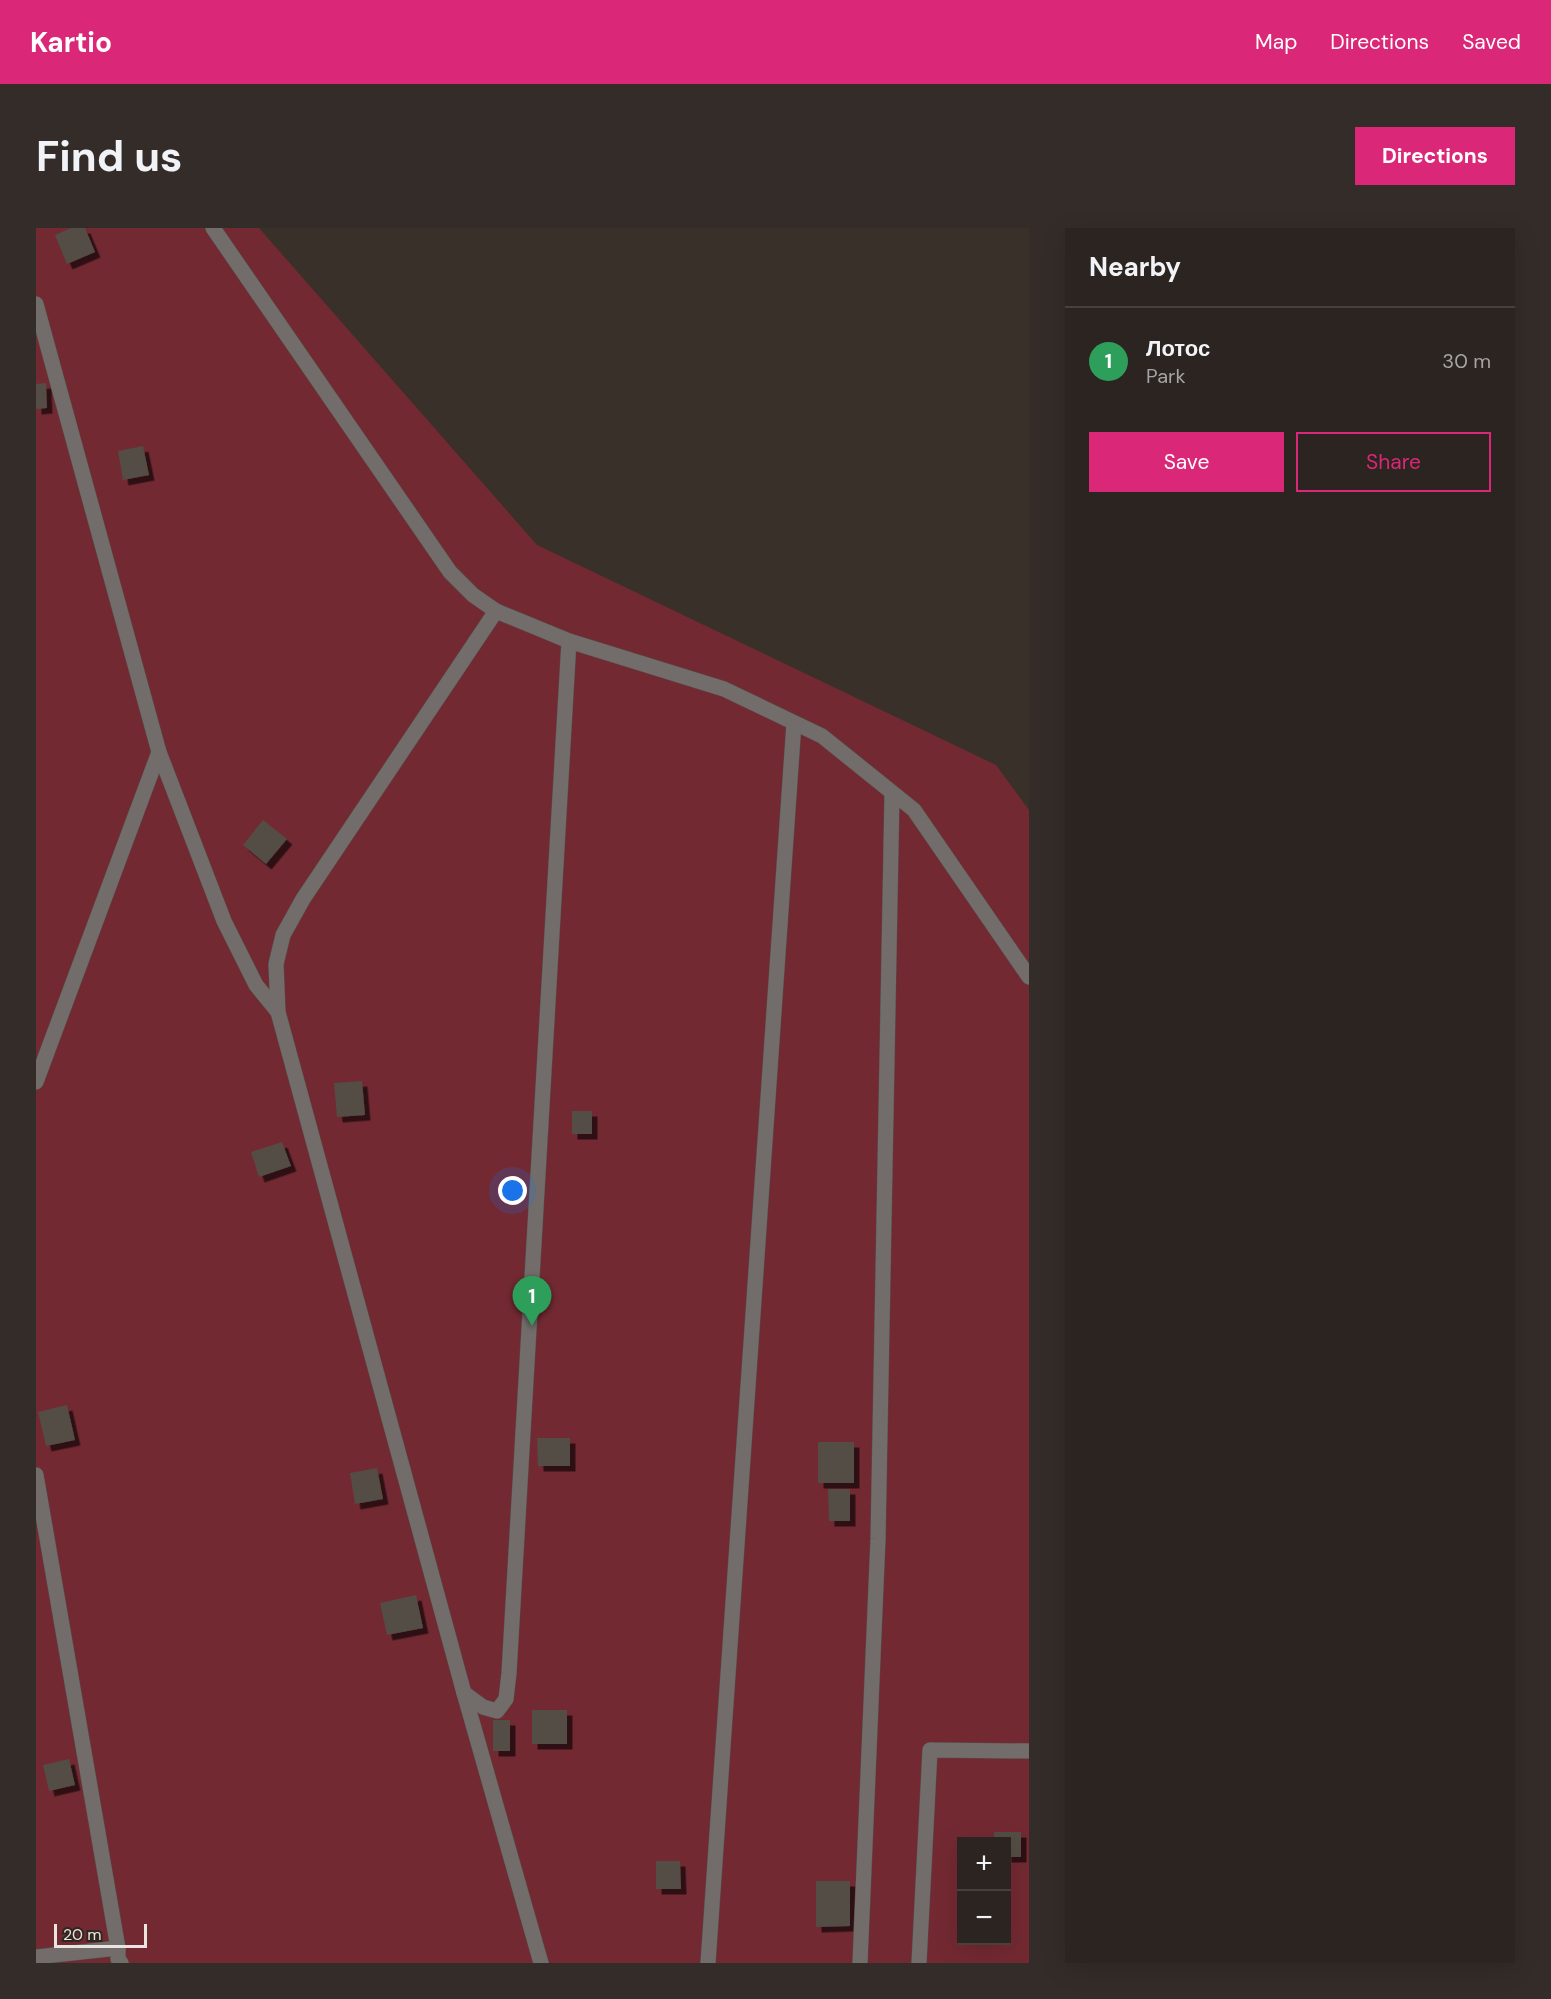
<!DOCTYPE html>
<html lang="en">
<head>
<meta charset="utf-8">
<style>
  body { margin:0; font-family:"DM Sans",sans-serif; background:#332c29; color:#f1f3f6 }
  .controls { position:absolute; right:18px; bottom:18px; display:grid; overflow:hidden; border-radius:0px; box-shadow:0 6px 24px #0002 }
  .controls button { width:54px; height:54px; display:grid; place-items:center; padding:0; border:0; border-bottom:2px solid #47413e; background:#2b2420; color:#f1f3f6; font:30px sans-serif }
  .scale { position:absolute; left:18px; bottom:15px; width:93px; box-sizing:border-box; padding-left:6px; border:3px solid #eae4e0; border-top:0; font-size:16px; line-height:21px; white-space:nowrap; color:#eae4e0; -webkit-text-stroke:4px #2f2720; paint-order:stroke }
  .you { position:absolute; left:477px; top:963px; width:21px; height:21px; margin:-15px; border:4px solid #fff; border-radius:50%; background:#1a73e8; box-shadow:0 0 0 9px #1a73e833 }
  .badge { display:grid; place-items:center; width:39px; height:39px; border-radius:50%; background:#db2777; color:#fff; font-size:20px; font-weight:700 }
  .pin { position:absolute; translate:-50% -50px; filter:drop-shadow(0 2px 3px #0008) }
  .pin::after { content:''; position:absolute; top:32px; width:21px; height:18px; background:inherit; clip-path:polygon(0 0,100% 0,50% 100%) }
  .list { margin:0; padding:0; list-style:none }
  h2 { display:flex; justify-content:space-between; align-items:center; height:78px; margin:0; padding:0 24px; font-size:26px }
  h2 small { font-size:20px; font-weight:400; color:#a6a4a5 }
  .list li { display:grid; grid-template-columns:39px 1fr auto; gap:18px; align-items:center; box-sizing:border-box; height:108px; padding:0 24px; border-top:2px solid #47413e }
  .list b { display:block; font-size:22px; white-space:nowrap }
  .list p { margin:0; font-size:20px; white-space:nowrap; color:#a6a4a5 }
  .list em { font-size:20px; font-style:normal; color:#a6a4a5 }
  .actions { display:flex; gap:12px; padding:18px 24px }
  .actions a { flex:1; padding:14px 0; border:2px solid #db2777; border-radius:0px; text-align:center; font-size:21px; color:#db2777 }
  .actions .main { background:#db2777; color:#fff }
  .map { position:relative; flex:none; width:993px; height:1735px; overflow:hidden; border-radius:0px }
  header { display:flex; align-items:center; gap:36px; box-sizing:border-box; height:84px; padding:0 30px; background:#db2777; color:#fff }
  header strong { font-size:28px }
  nav { display:flex; gap:33px; margin-inline-start:auto; font-size:21px }
  .intro { display:flex; align-items:center; justify-content:space-between; box-sizing:border-box; height:144px; padding:0 36px }
  h1 { margin:0; font-size:42px }
  .button { padding:15px 27px; border-radius:0px; background:#db2777; color:#fff; font-size:21px; font-weight:700 }
  main { display:flex; gap:36px; padding:0 36px }
  aside { flex:1; background:#2b2420; border-radius:0px; box-shadow:0 6px 24px #0002 }
  .map>svg:first-child { display:block }
  .green { fill:#732932; fill-rule:evenodd }
  .building { fill:#534d44; filter:url(#shadow) }
  .lines { fill:none; stroke-linecap:round; stroke-linejoin:round }
  .lane-casing { stroke:#554d47; stroke-width:16 }
  .lane { stroke:#726c6b; stroke-width:15 }
</style>
</head>
<body>
<header>
<strong>Kartio</strong>
<nav><a>Map</a><a>Directions</a><a>Saved</a></nav>
</header>
<div class="intro"><h1>Find us</h1><a class="button">Directions</a></div>
<main>
<div class="map">
<svg width="993" height="1735" viewBox="0 0 993 1735">
  <defs>
    <filter id="shadow"><feDropShadow dx="5.5" dy="5.5" stdDeviation="0" flood-color="#0009"/></filter>
  </defs>
  <rect width="100%" height="100%" fill="#39302a"/>
  <!-- green -->
  <path class="green" d="M0,0H223L501,317L960,537L993,582V1735H0ZM926,1614H970V1712H926Z"/>
  <!-- building -->
  <g class="building">
    <path d="M35,0H49L59,24L31,36L19,7Z"/>
    <path d="M10,155L11,180L0,181V156Z"/>
    <path d="M107,218L113,247L87,252L82,223Z"/>
    <path d="M227,592L251,611L230,636L207,617Z"/>
    <path d="M326,853L329,887L301,889L298,855Z"/>
    <rect x="536" y="883" width="20" height="23"/>
    <path d="M246,914L255,938L223,949L215,924Z"/>
    <path d="M31,1177L39,1212L10,1218L2,1184Z"/>
    <path d="M501,1210H534V1238H502Z"/>
    <rect x="782" y="1214" width="36" height="41"/>
    <path d="M341,1240L347,1271L319,1276L314,1245Z"/>
    <path d="M792,1261H814V1293H793Z"/>
    <path d="M380,1367L387,1400L351,1407L344,1375Z"/>
    <rect x="496" y="1482" width="35" height="34"/>
    <rect x="457" y="1492" width="17" height="31"/>
    <path d="M33,1531L39,1557L13,1563L7,1537Z"/>
    <path d="M958,1604H985V1629H970V1614H958Z"/>
    <path d="M620,1633H644L645,1661H620Z"/>
    <path d="M780,1653H814V1698L780,1699Z"/>
  </g>
  <g class="lines">
    <defs>
      <g id="lane">
        <path d="M177,0L414,344L437,367L460,383L533,413L688,461L786,508L878,582L993,749"/>
        <path d="M0,76L123,524L188,693L220,757L242,784"/>
        <path d="M460,383L267,671L247,707L240,736L242,784L428,1465L447,1479L461,1483L470,1471L473,1445L533,413"/>
        <path d="M0,854L123,524"/>
        <path d="M0,1247L82,1720V1731L85,1735"/>
        <path d="M428,1465L505,1735"/>
        <path d="M0,1729L82,1720"/>
        <path d="M672,1735L758,495"/>
        <path d="M824,1735L842,1311L856,566"/>
        <path d="M883,1735L894,1522L993,1523"/>
      </g>
    </defs>
    <!-- lane casing -->
    <use href="#lane" class="lane-casing"/>
    <!-- lane -->
    <use href="#lane" class="lane"/>
  </g>
</svg>
<div class="controls">
<button>+</button>
<button>−</button>
</div>
<div class="scale">20 m</div>
<div class="you"></div>
<div class="pin badge" style="left:496px;top:1098px;background:#2e9e5b">1</div>
</div>
<aside>
<h2>Nearby<small></small></h2>
<ul class="list">
<li><span class="badge" style="background:#2e9e5b">1</span><div><b>Лотос</b><p>Park</p></div><em>30 m</em></li>
</ul>
<div class="actions"><a class="main">Save</a><a>Share</a></div>
</aside>
</main>
</body>
</html>
